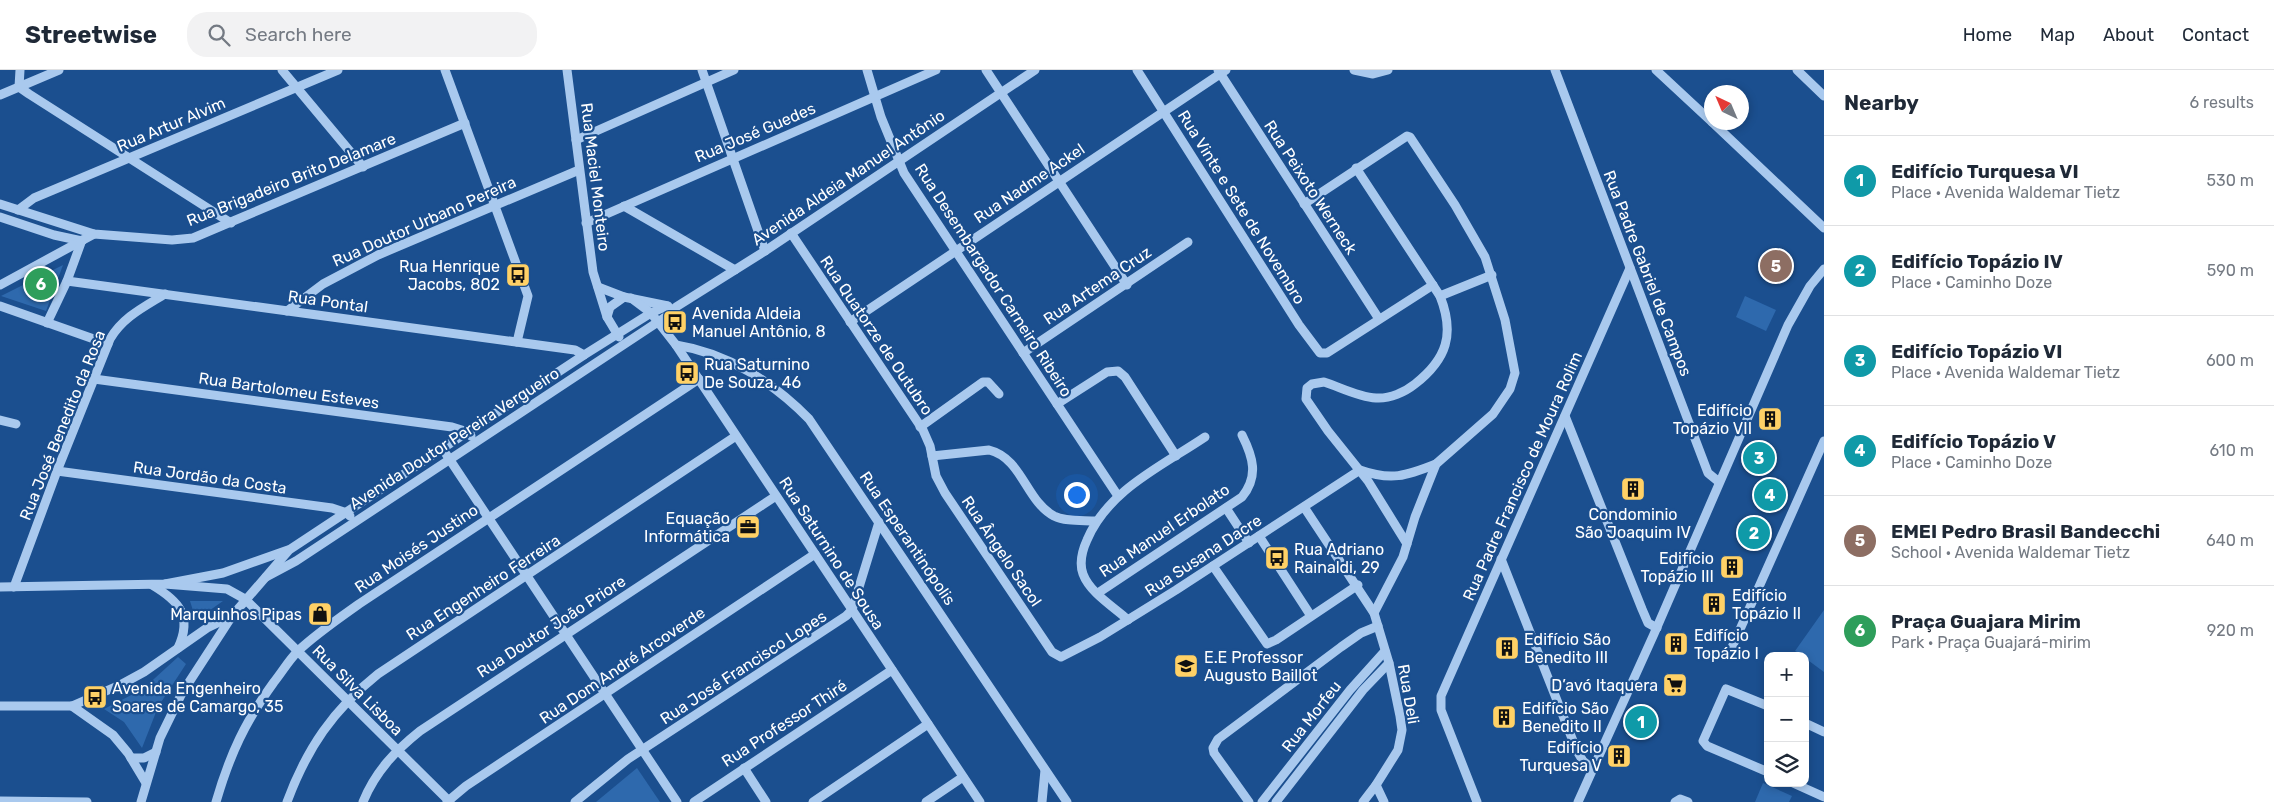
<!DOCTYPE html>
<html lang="en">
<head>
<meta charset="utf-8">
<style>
  body { margin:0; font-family:Rubik,sans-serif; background:#f2f2f3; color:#1f2937 }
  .controls { position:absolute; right:15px; bottom:15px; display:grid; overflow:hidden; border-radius:10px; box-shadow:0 2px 8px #0003 }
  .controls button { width:45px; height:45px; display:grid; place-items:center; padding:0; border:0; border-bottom:1px solid #e0e1e3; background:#fff; color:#1f2937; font:25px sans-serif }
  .compass { position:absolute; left:1704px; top:15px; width:45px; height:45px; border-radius:50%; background:#fff; box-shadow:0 2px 8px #0003; rotate:316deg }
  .you { position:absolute; left:1076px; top:424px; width:18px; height:18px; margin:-12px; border:4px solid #fff; border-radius:50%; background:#1a73e8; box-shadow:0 0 0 8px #1a73e833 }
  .badge { display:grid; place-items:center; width:32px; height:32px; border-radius:50%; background:#2563eb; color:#fff; font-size:16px; font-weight:700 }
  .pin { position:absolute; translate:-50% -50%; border:2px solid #fff; box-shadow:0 1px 5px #0006 }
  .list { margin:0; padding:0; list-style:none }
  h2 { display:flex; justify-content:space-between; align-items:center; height:65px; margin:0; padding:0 20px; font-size:21px }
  h2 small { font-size:16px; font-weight:400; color:#747a83 }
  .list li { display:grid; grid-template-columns:32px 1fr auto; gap:15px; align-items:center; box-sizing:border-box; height:90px; padding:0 20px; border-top:1px solid #e0e1e3 }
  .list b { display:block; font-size:19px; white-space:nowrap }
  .list p { margin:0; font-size:16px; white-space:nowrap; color:#747a83 }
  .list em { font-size:16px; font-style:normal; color:#747a83 }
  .icon { flex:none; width:28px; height:28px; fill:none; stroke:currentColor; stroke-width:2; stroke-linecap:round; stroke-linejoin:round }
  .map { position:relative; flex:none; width:1824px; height:732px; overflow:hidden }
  header { display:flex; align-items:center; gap:30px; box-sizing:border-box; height:70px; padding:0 25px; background:#fff; border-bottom:1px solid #e0e1e3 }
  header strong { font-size:24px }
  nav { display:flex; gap:28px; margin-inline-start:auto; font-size:18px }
  .search { width:350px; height:45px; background:#f2f2f3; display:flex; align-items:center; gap:12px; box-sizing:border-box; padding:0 18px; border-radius:20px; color:#747a83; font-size:19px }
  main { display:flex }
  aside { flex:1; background:#fff }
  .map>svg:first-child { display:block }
  .green { fill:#2e69ad }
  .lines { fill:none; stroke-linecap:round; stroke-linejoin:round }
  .minor { stroke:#a9c9ee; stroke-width:9 }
  .labels { text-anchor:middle; stroke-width:4.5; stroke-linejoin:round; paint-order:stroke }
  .street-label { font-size:16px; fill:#fff; stroke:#1b4f8f }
  .poi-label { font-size:16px; fill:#fff; stroke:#1b4f8f; text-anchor:start }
</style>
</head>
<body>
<header>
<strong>Streetwise</strong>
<div class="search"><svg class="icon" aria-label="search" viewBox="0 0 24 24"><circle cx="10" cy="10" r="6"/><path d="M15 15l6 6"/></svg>Search here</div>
<nav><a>Home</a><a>Map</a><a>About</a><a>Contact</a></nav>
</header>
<main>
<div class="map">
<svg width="1824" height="732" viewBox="0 0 1824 732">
  <rect width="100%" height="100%" fill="#1b4f8f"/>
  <!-- green -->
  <g class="green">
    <path d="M63,195L46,241L1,226Z"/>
    <path d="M1745,226L1776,240L1766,261L1736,247Z"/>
    <path d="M190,531H223L196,550Z"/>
    <path d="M1824,540V602L1805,588V586L1795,581Z"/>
    <path d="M178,587L186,594L158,637L142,678L124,652L104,639L143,619Z"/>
    <path d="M637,698L660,732H596Z"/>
    <path d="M1763,713L1792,726L1789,732H1755Z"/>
  </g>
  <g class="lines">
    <!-- minor -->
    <g class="minor">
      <path d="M20,0L19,17L29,24L231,153"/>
      <path d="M282,0L363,97"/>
      <path d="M445,0L528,226L517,272"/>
      <path d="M567,0L593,202L607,247L619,267"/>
      <path d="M702,0L765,181"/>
      <path d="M867,0L881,47L904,103L1118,426"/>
      <path d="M986,0L1127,215"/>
      <path d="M1137,0L1299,255L1320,283H1327L1433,215"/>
      <path d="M1218,0L1379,249"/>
      <path d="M1354,0L1373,4L1388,0"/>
      <path d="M1555,0L1708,403L1719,412"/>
      <path d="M1656,0L1712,52"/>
      <path d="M1797,0L1824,26"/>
      <path d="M0,25L59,0"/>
      <path d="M1712,52L1824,158"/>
      <path d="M576,70L734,0"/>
      <path d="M1356,98L1440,226C1455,264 1447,289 1415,314C1405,322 1390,329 1376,328C1358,327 1340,317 1324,312L1312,314L1307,318L1306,329L1328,361L1368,411L1407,474"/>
      <path d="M0,134L94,164L172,170L193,168L465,53"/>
      <path d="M1304,134L1407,66L1410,67L1455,135L1485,187L1505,250L1515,303L1510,319L1493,344L1436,394L1415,447L1403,487L1374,543"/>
      <path d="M624,136L735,200"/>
      <path d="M18,140L34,128L338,0"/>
      <path d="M0,147L54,165L82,171"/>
      <path d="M586,153L936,0"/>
      <path d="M791,163L923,360L930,376L936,406L945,423L1052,582L1061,587L1100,567L1176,520L1360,400C1391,411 1406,406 1436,394"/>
      <path d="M67,211L575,280L584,285"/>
      <path d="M0,215L94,164"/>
      <path d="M598,217L624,227L668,236"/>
      <path d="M1440,226L1492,205"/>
      <path d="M631,228L651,243L676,275L980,732"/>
      <path d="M0,236L108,274"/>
      <path d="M287,241L323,214L378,185L579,100"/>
      <path d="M607,247L610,237L624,227"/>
      <path d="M850,252L1226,0"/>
      <path d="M47,253L67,211L82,170"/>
      <path d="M676,275C727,283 773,312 809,349L1067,732"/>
      <path d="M1023,283L1188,172"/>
      <path d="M94,309L452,357L468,362L471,366"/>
      <path d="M1057,334L1107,302L1118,301L1125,307L1176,386"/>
      <path d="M1565,346L1642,539L1648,553L1657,558"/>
      <path d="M0,350L16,354"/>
      <path d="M920,357L983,312H988L999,324"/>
      <path d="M446,384L677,732"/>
      <path d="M932,386L989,380C1022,388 1026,431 1054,446C1066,452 1083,450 1096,451"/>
      <path d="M57,401L332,438L347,443L350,446"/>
      <path d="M1304,437L1374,543L1389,593L1400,646L1402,660L1398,680L1376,715L1363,732"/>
      <path d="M1226,438L1249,473"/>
      <path d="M1259,466L1311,546"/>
      <path d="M1501,489L1577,681L1583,691L1593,699"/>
      <path d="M1213,496L1267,574L1276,570L1358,515"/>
      <path d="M266,507L296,491L670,244L676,237L765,181L1035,0"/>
      <path d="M165,514L227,519L245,529L450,732"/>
      <path d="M152,515C179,531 193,546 178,578"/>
      <path d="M0,517L165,514L223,503L288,480"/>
      <path d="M14,517L57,401L110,269C123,247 144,237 165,224"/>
      <path d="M1098,523L1242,427C1259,406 1253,387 1242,365"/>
      <path d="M1128,550C1114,537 1090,523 1083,504C1079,493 1082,481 1087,470C1108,420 1162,396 1205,367"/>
      <path d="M1729,584L1824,371"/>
      <path d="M0,636H72L122,614L144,602L207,558L230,547"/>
      <path d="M72,636L113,665L128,683L146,713"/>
      <path d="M1768,636L1726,619L1703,671L1707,676L1768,702"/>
      <path d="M1805,653L1824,662"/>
      <path d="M131,688H144L156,682"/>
      <path d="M744,698L766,732"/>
      <path d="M1793,713L1824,727"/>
      <path d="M1376,715L1384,732"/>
      <path d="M0,731L87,732"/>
      <path d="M141,732L160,668L182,623L232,546L289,480L584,285L651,243L667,236"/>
      <path d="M216,732C230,684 245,652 274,612C282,602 289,590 298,581C316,564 338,549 359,534L699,309"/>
      <path d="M287,732C307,678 333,640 378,604L736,366"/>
      <path d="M363,732C375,702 395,681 420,661L776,426"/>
      <path d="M447,732L466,716L815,484"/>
      <path d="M575,732L628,689L846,546L852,540L879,452"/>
      <path d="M694,732L892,600"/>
      <path d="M813,732L928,654"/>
      <path d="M926,732L963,707"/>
      <path d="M1042,732L1045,700"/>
      <path d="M1249,732L1214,683L1213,678L1218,669L1341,577L1361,563L1378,556"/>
      <path d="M1262,732L1350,620L1385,581"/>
      <path d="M1276,732L1363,620L1389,593"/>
      <path d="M1477,732L1441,640V626L1630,198"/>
      <path d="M1578,732L1654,564L1788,255L1810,216L1824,199"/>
      <path d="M1675,732L1680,729L1688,732"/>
    </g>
  </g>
  <!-- icons -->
  <defs>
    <symbol id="bus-square" viewBox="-11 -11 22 22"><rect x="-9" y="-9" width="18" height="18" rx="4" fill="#ffd166" stroke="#1b4f8f"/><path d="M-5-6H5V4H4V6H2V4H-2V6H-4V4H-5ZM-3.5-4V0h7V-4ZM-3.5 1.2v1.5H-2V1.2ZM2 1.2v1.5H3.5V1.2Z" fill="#111"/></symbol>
    <symbol id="building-square" viewBox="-11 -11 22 22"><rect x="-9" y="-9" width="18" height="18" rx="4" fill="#ffd166" stroke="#1b4f8f"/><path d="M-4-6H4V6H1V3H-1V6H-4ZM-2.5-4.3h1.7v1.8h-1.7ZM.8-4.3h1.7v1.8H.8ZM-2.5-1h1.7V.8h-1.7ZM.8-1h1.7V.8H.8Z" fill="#111"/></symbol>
    <symbol id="office-square" viewBox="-11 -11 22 22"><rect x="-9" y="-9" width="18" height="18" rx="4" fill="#ffd166" stroke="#1b4f8f"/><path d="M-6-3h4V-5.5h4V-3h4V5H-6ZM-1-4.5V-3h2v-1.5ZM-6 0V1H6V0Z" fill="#111"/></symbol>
    <symbol id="shop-square" viewBox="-11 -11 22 22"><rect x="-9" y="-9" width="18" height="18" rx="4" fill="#ffd166" stroke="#1b4f8f"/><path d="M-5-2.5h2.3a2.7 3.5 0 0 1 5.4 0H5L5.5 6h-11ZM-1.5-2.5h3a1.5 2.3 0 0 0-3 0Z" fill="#111"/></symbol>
    <symbol id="school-square" viewBox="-11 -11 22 22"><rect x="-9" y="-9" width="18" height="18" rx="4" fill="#ffd166" stroke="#1b4f8f"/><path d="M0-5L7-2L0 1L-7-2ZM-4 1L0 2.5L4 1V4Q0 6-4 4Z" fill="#111"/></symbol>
    <symbol id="supermarket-square" viewBox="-11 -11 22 22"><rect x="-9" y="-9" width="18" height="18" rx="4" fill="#ffd166" stroke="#1b4f8f"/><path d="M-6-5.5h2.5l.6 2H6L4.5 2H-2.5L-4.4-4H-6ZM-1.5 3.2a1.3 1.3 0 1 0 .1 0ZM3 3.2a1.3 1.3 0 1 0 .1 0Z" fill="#111"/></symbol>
  </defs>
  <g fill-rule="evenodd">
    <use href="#bus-square" x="504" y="191" width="28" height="28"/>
    <use href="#bus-square" x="661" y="238" width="28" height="28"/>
    <use href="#bus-square" x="673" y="289" width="28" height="28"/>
    <use href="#building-square" x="1756" y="335" width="28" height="28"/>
    <use href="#building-square" x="1619" y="405" width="28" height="28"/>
    <use href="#office-square" x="734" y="443" width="28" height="28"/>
    <use href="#bus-square" x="1263" y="474" width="28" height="28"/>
    <use href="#building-square" x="1718" y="483" width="28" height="28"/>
    <use href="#building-square" x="1700" y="520" width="28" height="28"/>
    <use href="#shop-square" x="306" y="530" width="28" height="28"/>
    <use href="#building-square" x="1662" y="560" width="28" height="28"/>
    <use href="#building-square" x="1493" y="564" width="28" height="28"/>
    <use href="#school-square" x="1172" y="582" width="28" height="28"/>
    <use href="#supermarket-square" x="1661" y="601" width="28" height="28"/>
    <use href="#bus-square" x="81" y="613" width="28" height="28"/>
    <use href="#building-square" x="1490" y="633" width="28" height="28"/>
    <use href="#building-square" x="1605" y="672" width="28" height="28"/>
  </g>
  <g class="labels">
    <!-- street labels -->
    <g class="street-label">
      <text transform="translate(171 54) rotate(-23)" y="6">Rua Artur Alvim</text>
      <text transform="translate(755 62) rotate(-23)" y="6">Rua José Guedes</text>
      <text transform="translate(596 107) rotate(83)" y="6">Rua Maciel Monteiro</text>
      <text transform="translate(848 107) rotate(-34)" y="6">Avenida Aldeia Manuel Antônio</text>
      <text transform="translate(291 109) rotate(-22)" y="6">Rua Brigadeiro Brito Delamare</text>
      <text transform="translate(1029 113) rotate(-34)" y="6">Rua Nadme Ackel</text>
      <text transform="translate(1311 117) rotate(57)" y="6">Rua Peixoto Werneck</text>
      <text transform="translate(1242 137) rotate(58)" y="6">Rua Vinte e Sete de Novembro</text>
      <text transform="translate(424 151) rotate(-24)" y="6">Rua Doutor Urbano Pereira</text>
      <text transform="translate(1648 203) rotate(69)" y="6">Rua Padre Gabriel de Campos</text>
      <text transform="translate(994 210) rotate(57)" y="6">Rua Desembargador Carneiro Ribeiro</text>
      <text transform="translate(1097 215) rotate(-34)" y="6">Rua Artema Cruz</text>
      <text transform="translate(328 231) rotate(8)" y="6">Rua Pontal</text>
      <text transform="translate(877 265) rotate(56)" y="6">Rua Quatorze de Outubro</text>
      <text transform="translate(289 320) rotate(8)" y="6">Rua Bartolomeu Esteves</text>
      <text transform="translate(62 355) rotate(-68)" y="6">Rua José Benedito da Rosa</text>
      <text transform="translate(454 368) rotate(-33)" y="6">Avenida Doutor Pereira Vergueiro</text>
      <text transform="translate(1522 406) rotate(-66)" y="6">Rua Padre Francisco de Moura Rolim</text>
      <text transform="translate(210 407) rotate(8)" y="6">Rua Jordão da Costa</text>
      <text transform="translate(1164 460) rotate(-34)" y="6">Rua Manuel Erbolato</text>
      <text transform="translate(908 468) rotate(56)" y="6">Rua Esperantinópolis</text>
      <text transform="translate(416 478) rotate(-34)" y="6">Rua Moisés Justino</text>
      <text transform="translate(1002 481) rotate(56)" y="6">Rua Ângelo Sacol</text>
      <text transform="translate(832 483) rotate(57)" y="6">Rua Saturnino de Sousa</text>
      <text transform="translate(1203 485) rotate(-33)" y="6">Rua Susana Dacre</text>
      <text transform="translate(483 517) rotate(-33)" y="6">Rua Engenheiro Ferreira</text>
      <text transform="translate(551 556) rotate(-33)" y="6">Rua Doutor João Priore</text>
      <text transform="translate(622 595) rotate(-34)" y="6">Rua Dom André Arcoverde</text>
      <text transform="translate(743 597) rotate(-33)" y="6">Rua José Francisco Lopes</text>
      <text transform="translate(358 620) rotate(45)" y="6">Rua Silva Lisboa</text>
      <text transform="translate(1409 624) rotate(80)" y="6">Rua Deli</text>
      <text transform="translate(1311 646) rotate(-52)" y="6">Rua Morfeu</text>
      <text transform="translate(784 653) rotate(-33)" y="6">Rua Professor Thiré</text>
    </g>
    <!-- poi labels -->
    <g class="poi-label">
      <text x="500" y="202" text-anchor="end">Rua Henrique<tspan x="500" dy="18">Jacobs, 802</tspan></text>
      <text x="692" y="249">Avenida Aldeia<tspan x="692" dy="18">Manuel Antônio, 8</tspan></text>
      <text x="704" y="300">Rua Saturnino<tspan x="704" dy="18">De Souza, 46</tspan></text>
      <text x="1752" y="346" text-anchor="end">Edifício<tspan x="1752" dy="18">Topázio VII</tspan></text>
      <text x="1633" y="450" text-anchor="middle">Condominio<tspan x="1633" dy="18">São Joaquim IV</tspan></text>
      <text x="730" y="454" text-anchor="end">Equação<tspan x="730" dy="18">Informática</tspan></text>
      <text x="1294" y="485">Rua Adriano<tspan x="1294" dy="18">Rainaldi, 29</tspan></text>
      <text x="1714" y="494" text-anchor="end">Edifício<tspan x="1714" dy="18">Topázio III</tspan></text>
      <text x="1732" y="531">Edifício<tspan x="1732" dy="18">Topázio II</tspan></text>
      <text x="302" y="550" text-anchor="end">Marquinhos Pipas</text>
      <text x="1694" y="571">Edifício<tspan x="1694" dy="18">Topázio I</tspan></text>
      <text x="1524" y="575">Edifício São<tspan x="1524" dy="18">Benedito III</tspan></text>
      <text x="1204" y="593">E.E Professor<tspan x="1204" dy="18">Augusto Baillot</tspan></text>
      <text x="1658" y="621" text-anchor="end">D’avó Itaquera</text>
      <text x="112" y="624">Avenida Engenheiro<tspan x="112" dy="18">Soares de Camargo, 35</tspan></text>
      <text x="1522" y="644">Edifício São<tspan x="1522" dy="18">Benedito II</tspan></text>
      <text x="1602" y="683" text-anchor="end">Edifício<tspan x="1602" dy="18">Turquesa V</tspan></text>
    </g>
  </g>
</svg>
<div class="controls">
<button>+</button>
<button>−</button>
<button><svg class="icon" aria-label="layers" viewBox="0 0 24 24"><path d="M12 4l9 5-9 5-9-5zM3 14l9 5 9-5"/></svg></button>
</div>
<svg class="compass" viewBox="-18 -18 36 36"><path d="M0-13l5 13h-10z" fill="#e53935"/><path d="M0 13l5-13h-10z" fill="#747a83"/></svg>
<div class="you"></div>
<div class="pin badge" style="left:1641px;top:652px;background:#0f9aa8">1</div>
<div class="pin badge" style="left:1754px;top:463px;background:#0f9aa8">2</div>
<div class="pin badge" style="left:1759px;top:388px;background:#0f9aa8">3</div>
<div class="pin badge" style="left:1770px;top:425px;background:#0f9aa8">4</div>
<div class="pin badge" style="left:1776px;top:196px;background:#8d6e63">5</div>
<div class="pin badge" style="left:41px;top:214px;background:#2e9e5b">6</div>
</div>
<aside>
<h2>Nearby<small>6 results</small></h2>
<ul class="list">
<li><span class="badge" style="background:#0f9aa8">1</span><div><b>Edifício Turquesa VI</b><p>Place · Avenida Waldemar Tietz</p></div><em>530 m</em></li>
<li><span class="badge" style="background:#0f9aa8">2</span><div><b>Edifício Topázio IV</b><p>Place · Caminho Doze</p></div><em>590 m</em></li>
<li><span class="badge" style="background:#0f9aa8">3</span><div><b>Edifício Topázio VI</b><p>Place · Avenida Waldemar Tietz</p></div><em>600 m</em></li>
<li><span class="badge" style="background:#0f9aa8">4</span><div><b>Edifício Topázio V</b><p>Place · Caminho Doze</p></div><em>610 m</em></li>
<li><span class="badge" style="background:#8d6e63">5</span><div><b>EMEI Pedro Brasil Bandecchi</b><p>School · Avenida Waldemar Tietz</p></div><em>640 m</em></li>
<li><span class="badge" style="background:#2e9e5b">6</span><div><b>Praça Guajara Mirim</b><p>Park · Praça Guajará-mirim</p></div><em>920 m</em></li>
</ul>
</aside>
</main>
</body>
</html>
